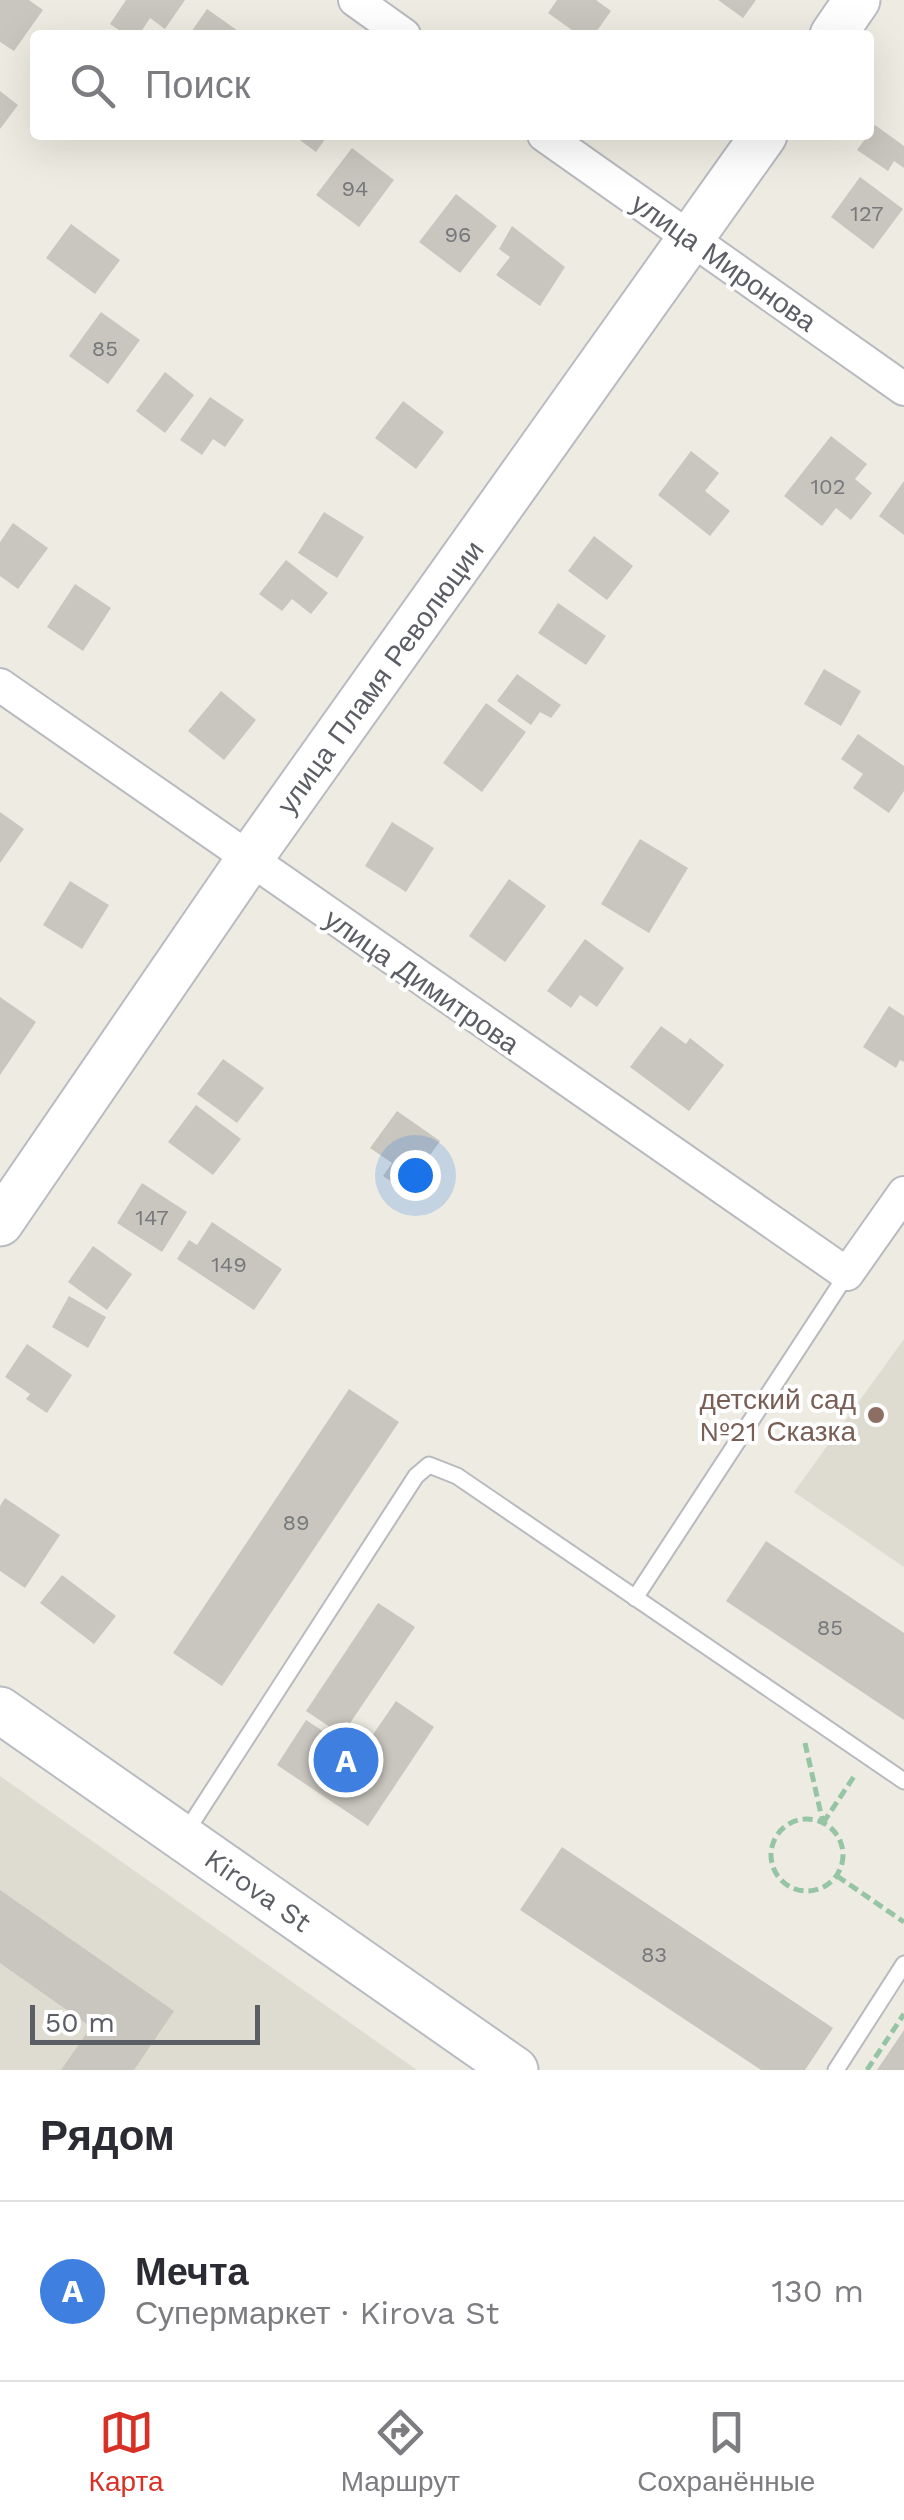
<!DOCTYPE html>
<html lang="ru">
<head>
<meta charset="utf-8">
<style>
  body { margin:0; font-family:"Work Sans",sans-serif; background:#f2f2f3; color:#2b2b33 }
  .scale { position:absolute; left:30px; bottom:25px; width:230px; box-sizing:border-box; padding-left:10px; border:5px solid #5b5e64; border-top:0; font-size:28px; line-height:35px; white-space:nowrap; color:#5b5e64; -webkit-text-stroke:8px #fff; paint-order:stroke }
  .you { position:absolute; left:415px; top:1175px; width:35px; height:35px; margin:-25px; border:8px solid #fff; border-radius:50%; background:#1a73e8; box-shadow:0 0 0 15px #1a73e833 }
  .badge { display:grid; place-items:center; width:65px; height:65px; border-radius:50%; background:#d93025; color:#fff; font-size:32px; font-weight:700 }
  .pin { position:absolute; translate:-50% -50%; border:5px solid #fff; box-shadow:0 2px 10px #0006 }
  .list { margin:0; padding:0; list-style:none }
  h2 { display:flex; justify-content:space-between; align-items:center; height:130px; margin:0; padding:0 40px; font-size:42px }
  h2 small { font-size:32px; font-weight:400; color:#7c7c81 }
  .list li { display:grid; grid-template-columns:65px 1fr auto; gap:30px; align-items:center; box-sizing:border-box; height:180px; padding:0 40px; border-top:2px solid #e1e1e2 }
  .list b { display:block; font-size:38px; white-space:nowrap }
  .list p { margin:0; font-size:32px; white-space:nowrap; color:#7c7c81 }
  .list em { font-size:32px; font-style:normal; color:#7c7c81 }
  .icon { flex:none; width:55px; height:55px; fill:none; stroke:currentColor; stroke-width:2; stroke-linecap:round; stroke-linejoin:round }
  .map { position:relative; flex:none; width:904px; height:2070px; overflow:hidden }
  .search { position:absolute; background:#fff; box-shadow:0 10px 40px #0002; left:30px; right:30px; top:30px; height:110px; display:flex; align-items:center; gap:25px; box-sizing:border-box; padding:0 35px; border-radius:10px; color:#7c7c81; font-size:38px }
  .sheet { height:310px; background:#fff }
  nav { display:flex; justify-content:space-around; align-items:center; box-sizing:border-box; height:140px; border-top:2px solid #e1e1e2; background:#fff; font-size:28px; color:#7c7c81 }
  nav a { display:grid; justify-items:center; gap:5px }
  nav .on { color:#d93025 }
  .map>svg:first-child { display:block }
  .education { fill:#dedbd1 }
  .building { fill:#c9c6bf }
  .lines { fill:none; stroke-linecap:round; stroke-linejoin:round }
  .lane-casing { stroke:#b8babf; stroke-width:19 }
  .street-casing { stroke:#b8babf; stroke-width:36 }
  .secondary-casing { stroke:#b8bbc1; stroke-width:49 }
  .path { stroke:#96c5a5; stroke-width:5; stroke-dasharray:10 5; stroke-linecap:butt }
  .lane { stroke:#fff; stroke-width:15 }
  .street { stroke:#fff; stroke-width:32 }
  .secondary { stroke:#fff; stroke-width:45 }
  .education-dot { fill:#8d6e63; stroke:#fff; stroke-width:4 }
  .labels { text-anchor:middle; stroke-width:8; stroke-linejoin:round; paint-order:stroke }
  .number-label { font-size:22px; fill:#76787b }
  .street-label { font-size:28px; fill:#5b5e64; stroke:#fff }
  .education-label { font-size:28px; fill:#785e54; stroke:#fff; text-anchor:end }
</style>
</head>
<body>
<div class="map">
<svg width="904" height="2070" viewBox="0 0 904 2070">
  <rect width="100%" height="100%" fill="#eeece2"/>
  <!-- education -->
  <g class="education">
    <path d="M904,1339V1567L794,1492Z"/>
    <path d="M0,1776L417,2070H0Z"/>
  </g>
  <!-- building -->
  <g class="building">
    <path d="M0,0H29L43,10L14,51L0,42Z"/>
    <path d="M126,0H185L165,29L150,18L139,35H126L110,24Z"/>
    <path d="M557,0H596L611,11L594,35H579L548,13Z"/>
    <path d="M718,0H756L743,18Z"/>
    <path d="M207,9L241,33L239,35H189Z"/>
    <path d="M0,91L18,105L0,129Z"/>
    <path d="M875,125L904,146V168L894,161L888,171L857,150Z"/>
    <path d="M293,135H328L316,152Z"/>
    <path d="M352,148L394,180L359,227L316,195Z"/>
    <path d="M860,177L903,209L873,249L831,217Z"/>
    <path d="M456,194L497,226L460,273L419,242Z"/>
    <path d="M71,224L120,260L95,294L46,258Z"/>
    <path d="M512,226L565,267L540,306L496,275L510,257L499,249Z"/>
    <path d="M101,312L140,340L108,384L69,356Z"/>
    <path d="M165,372L194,395L165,433L136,411Z"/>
    <path d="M210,397L244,420L225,447L213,439L202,455L180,440Z"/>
    <path d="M403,401L444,432L416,469L375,438Z"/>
    <path d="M831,436L867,464L855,479L872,493L851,520L836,508L822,526L784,496Z"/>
    <path d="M691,451L719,473L705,491L730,511L710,536L658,495Z"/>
    <path d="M904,481V535L879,516Z"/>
    <path d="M324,512L364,537L337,578L298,553Z"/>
    <path d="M13,523L48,548L18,589L0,576V542Z"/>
    <path d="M594,536L633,566L607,600L568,571Z"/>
    <path d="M286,560L328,593L311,614L292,599L282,611L259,594Z"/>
    <path d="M75,584L111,608L83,651L47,627Z"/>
    <path d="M558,603L606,636L586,665L538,633Z"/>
    <path d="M824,669L861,691L841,726L804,704Z"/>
    <path d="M517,674L561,705L551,718L540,712L531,725L497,701Z"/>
    <path d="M221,691L256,720L224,760L188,731Z"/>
    <path d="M486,703L526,732L482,792L443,763Z"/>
    <path d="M858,734L904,766V791L889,813L853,788L863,774L841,759Z"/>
    <path d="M0,812L24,829L0,863Z"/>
    <path d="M392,822L434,848L406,892L365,866Z"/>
    <path d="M640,839L688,868L649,933L601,904Z"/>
    <path d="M509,879L546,906L505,962L469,936Z"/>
    <path d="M70,881L109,905L82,949L43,925Z"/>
    <path d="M585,939L624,968L597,1007L580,995L571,1008L547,991Z"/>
    <path d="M0,997L36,1022L0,1075Z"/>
    <path d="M889,1006L904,1016V1062L900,1060L896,1068L863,1047Z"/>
    <path d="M661,1026L686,1044L690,1038L724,1065L689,1111L630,1067Z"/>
    <path d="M223,1059L264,1088L237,1123L197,1094Z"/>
    <path d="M196,1105L241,1139L213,1175L168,1142Z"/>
    <path d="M397,1111L440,1141L405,1191L383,1176L392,1163L370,1148Z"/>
    <path d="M142,1183L187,1212L162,1252L117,1223Z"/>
    <path d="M212,1222L282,1269L254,1310L177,1259L189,1240L197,1245Z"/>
    <path d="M93,1246L132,1274L107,1310L68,1282Z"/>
    <path d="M69,1296L106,1317L88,1348L52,1327Z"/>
    <path d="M27,1344L72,1375L47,1413L26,1399L30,1394L5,1377Z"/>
    <path d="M349,1389L399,1422L222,1686L173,1653Z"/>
    <path d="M5,1498L60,1535L25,1588L0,1571V1506Z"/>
    <path d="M766,1541L904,1633V1720L726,1601Z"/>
    <path d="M62,1575L116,1616L94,1644L40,1603Z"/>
    <path d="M378,1603L415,1627L342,1735L306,1711Z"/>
    <path d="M396,1701L434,1727L368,1826L277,1765L306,1720L359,1755Z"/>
    <path d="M562,1847L833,2028L805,2070H761L520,1910Z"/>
    <path d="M0,1890L174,2011L134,2070H61L91,2027L0,1963Z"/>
    <path d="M904,2030V2070H877Z"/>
  </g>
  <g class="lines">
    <defs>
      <g id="lane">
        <path d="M635,1598L847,1274"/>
        <path d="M184,1835L416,1476L429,1465L457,1476L904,1781"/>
        <path d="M836,2070L904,1964"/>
      </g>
      <g id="street">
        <path d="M355,0L404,35"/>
        <path d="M544,135L904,389"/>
        <path d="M0,685L847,1274L904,1193"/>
      </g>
      <g id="secondary">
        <path d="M833,35L857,0"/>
        <path d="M0,1223L248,861L764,135"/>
        <path d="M0,1710L515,2070"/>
      </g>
    </defs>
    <!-- lane casing -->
    <use href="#lane" class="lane-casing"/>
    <!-- street casing -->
    <use href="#street" class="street-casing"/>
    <!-- secondary casing -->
    <use href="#secondary" class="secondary-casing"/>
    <!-- path -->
    <g class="path">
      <path d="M805,1743L823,1823"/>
      <circle cx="807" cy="1855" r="36"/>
      <path d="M823,1823L855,1775"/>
      <path d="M837,1876L904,1922"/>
      <path d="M867,2070L904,2014"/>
    </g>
    <!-- lane -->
    <use href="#lane" class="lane"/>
    <!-- street -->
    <use href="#street" class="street"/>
    <!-- secondary -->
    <use href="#secondary" class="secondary"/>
  </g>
  <!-- markers -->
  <circle class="education-dot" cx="876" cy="1415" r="10"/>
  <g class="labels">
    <!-- number labels -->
    <g class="number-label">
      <text x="355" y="196">94</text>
      <text x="867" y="221">127</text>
      <text x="458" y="242">96</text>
      <text x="105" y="356">85</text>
      <text x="828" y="494">102</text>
      <text x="152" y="1225">147</text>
      <text x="229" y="1272">149</text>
      <text x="296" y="1530">89</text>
      <text x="830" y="1635">85</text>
      <text x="654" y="1962">83</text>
    </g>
    <!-- street labels -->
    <g class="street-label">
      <text transform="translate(724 262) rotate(35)" y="10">улица Миронова</text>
      <text transform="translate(380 677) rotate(-54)" y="10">улица Пламя Революции</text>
      <text transform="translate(422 981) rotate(35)" y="10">улица Димитрова</text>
      <text transform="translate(258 1890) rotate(35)" y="10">Kirova St</text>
    </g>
    <!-- education labels -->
    <g class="education-label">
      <text x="856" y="1409">детский сад<tspan x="856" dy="32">№21 Сказка</tspan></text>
    </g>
  </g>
</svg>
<div class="scale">50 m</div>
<div class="you"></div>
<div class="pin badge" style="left:346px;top:1760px;background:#3f7fe0">A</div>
<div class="search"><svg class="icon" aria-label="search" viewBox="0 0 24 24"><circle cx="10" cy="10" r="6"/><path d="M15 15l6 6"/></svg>Поиск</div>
</div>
<section class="sheet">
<h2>Рядом<small></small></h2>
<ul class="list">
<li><span class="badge" style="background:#3f7fe0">A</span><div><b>Мечта</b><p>Супермаркет · Kirova St</p></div><em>130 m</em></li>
</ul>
</section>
<nav>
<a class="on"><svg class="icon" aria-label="map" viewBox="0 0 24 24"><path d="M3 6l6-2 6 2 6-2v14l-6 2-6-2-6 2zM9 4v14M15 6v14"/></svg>Карта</a>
<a><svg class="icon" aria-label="directions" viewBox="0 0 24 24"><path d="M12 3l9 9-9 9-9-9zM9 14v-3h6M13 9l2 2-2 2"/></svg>Маршрут</a>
<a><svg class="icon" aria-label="saved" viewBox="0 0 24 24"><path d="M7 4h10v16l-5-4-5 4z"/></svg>Сохранённые</a>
</nav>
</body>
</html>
